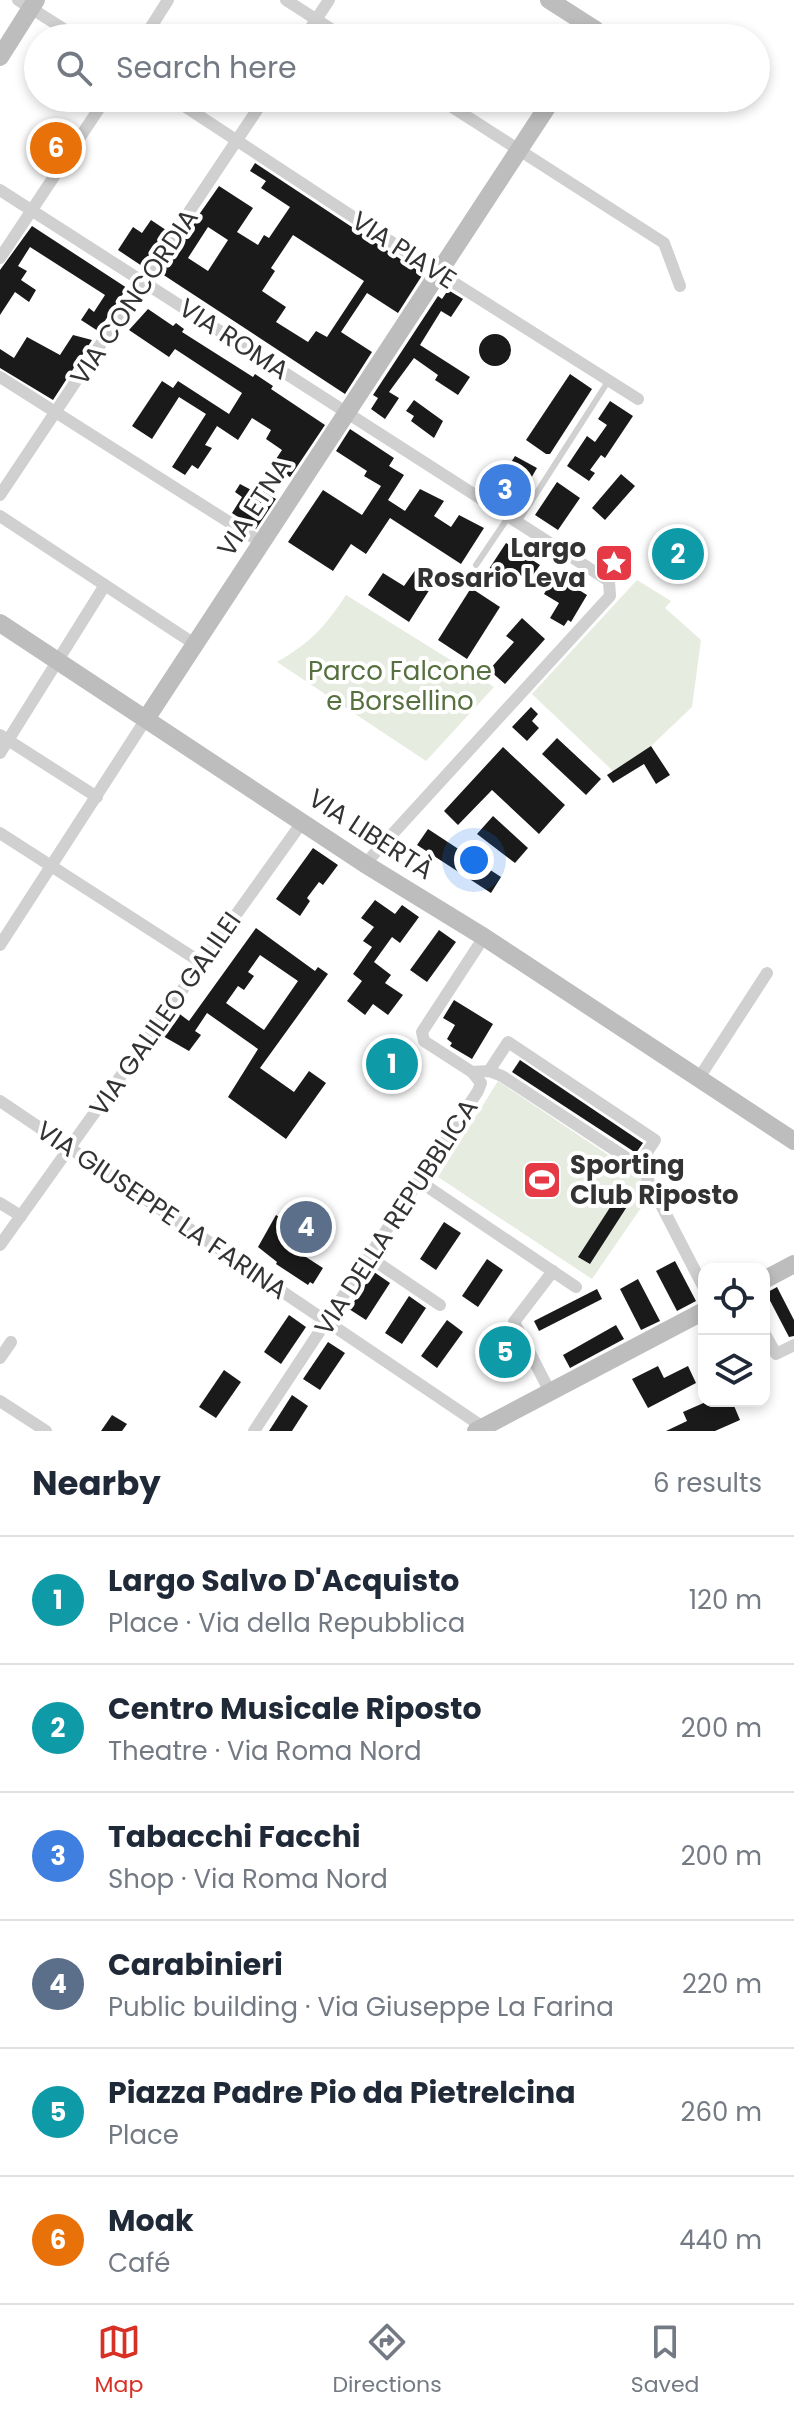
<!DOCTYPE html>
<html lang="en">
<head>
<meta charset="utf-8">
<style>
  body { margin:0; font-family:Poppins,sans-serif; background:#f2f2f3; color:#1f2937 }
  .controls { position:absolute; right:24px; bottom:24px; display:grid; overflow:hidden; border-radius:16px; box-shadow:0 4px 12px #0003 }
  .controls button { width:72px; height:72px; display:grid; place-items:center; padding:0; border:0; border-bottom:2px solid #e0e1e3; background:#fff; color:#1f2937; font:40px sans-serif }
  .you { position:absolute; left:474px; top:860px; width:28px; height:28px; margin:-20px; border:6px solid #fff; border-radius:50%; background:#1a73e8; box-shadow:0 0 0 12px #1a73e833 }
  .badge { display:grid; place-items:center; width:52px; height:52px; border-radius:50%; background:#d93025; color:#fff; font-size:26px; font-weight:700 }
  .pin { position:absolute; translate:-50% -50%; border:4px solid #fff; box-shadow:0 2px 8px #0006 }
  .list { margin:0; padding:0; list-style:none }
  h2 { display:flex; justify-content:space-between; align-items:center; height:104px; margin:0; padding:0 32px; font-size:34px }
  h2 small { font-size:26px; font-weight:400; color:#747a83 }
  .list li { display:grid; grid-template-columns:52px 1fr auto; gap:24px; align-items:center; box-sizing:border-box; height:128px; padding:0 32px; border-top:2px solid #e0e1e3 }
  .list b { display:block; font-size:30px; white-space:nowrap }
  .list p { margin:0; font-size:26px; white-space:nowrap; color:#747a83 }
  .list em { font-size:26px; font-style:normal; color:#747a83 }
  .icon { flex:none; width:44px; height:44px; fill:none; stroke:currentColor; stroke-width:2; stroke-linecap:round; stroke-linejoin:round }
  .map { position:relative; flex:none; width:794px; height:1431px; overflow:hidden }
  .search { position:absolute; background:#fff; box-shadow:0 4px 12px #0003; left:24px; right:24px; top:24px; height:88px; display:flex; align-items:center; gap:20px; box-sizing:border-box; padding:0 28px; border-radius:44px; color:#747a83; font-size:30px }
  .sheet { height:872px; background:#fff }
  nav { display:flex; justify-content:space-around; align-items:center; box-sizing:border-box; height:112px; border-top:2px solid #e0e1e3; background:#fff; font-size:22px; color:#747a83 }
  nav a { display:grid; justify-items:center; gap:4px }
  nav .on { color:#d93025 }
  .map>svg:first-child { display:block }
  .green { fill:#e6ecdf }
  .building { fill:#1a1a1a; fill-rule:evenodd }
  .lines { fill:none; stroke-linecap:round; stroke-linejoin:round }
  .lane { stroke:#d0d0d0; stroke-width:6 }
  .street { stroke:#d0d0d0; stroke-width:12 }
  .secondary { stroke:#bdbdbd; stroke-width:18 }
  .labels { text-anchor:middle; stroke-width:8; stroke-linejoin:round; paint-order:stroke }
  .street-label { font-size:26px; fill:#333; stroke:#fff }
  .poi-label { font-size:26px; font-weight:bold; fill:#333; stroke:#fff; text-anchor:end }
  .park-label { font-size:26px; fill:#56703f; stroke:#fff }
</style>
</head>
<body>
<div class="map">
<svg width="794" height="1431" viewBox="0 0 794 1431">
  <rect width="100%" height="100%" fill="#fff"/>
  <!-- green -->
  <g class="green">
    <path d="M637,580L671,601L665,608L701,640L692,707L651,746L613,771L532,694Z"/>
    <path d="M346,595L494,687L426,761L277,662C310,643 325,627 346,595Z"/>
    <path d="M498,1081L638,1175L644,1184L645,1202L592,1279L438,1177Z"/>
  </g>
  <!-- building -->
  <g class="building">
    <path d="M255,163L423,274L398,313L367,293L341,332L372,352L345,394L159,272L219,186L253,208L237,232L258,245L264,235L269,238L290,207L261,188L266,181L250,171ZM208,227L228,240L208,271L188,258ZM293,235L364,281L327,337L316,331L308,342L276,322L286,307L262,291L275,271L271,268Z"/>
    <path d="M151,220L166,230L142,266L118,250L133,227L142,233Z"/>
    <path d="M32,226L127,288L98,331L81,320L89,308L94,312L105,295L30,247L18,266L27,271L21,280L36,290L29,302L15,292L0,315V270Z"/>
    <path d="M448,290L463,299L451,317L441,311L420,345L470,377L458,395L435,380L438,375L414,358L389,392L399,398L385,419L371,409L378,398L373,395L438,296L442,299Z"/>
    <path d="M148,309L173,326L176,323L184,329L182,332L253,377L255,374L273,386L271,389L325,425L290,477L272,465L282,450L266,439L271,430L252,418L238,440L217,426L205,445L212,448L198,469L192,465L185,475L172,467L206,414L179,397L152,439L132,426L162,381L173,388L178,381L229,414L242,393L175,349L169,357L129,330Z"/>
    <circle cx="495" cy="350" r="16"/>
    <path d="M73,335L92,340L53,400L0,368V349L14,358L27,337L60,355Z"/>
    <path d="M570,374L592,389L550,454H546L526,440Z"/>
    <path d="M414,400L443,421L434,438L411,421L414,416L406,411Z"/>
    <path d="M610,401L633,416L605,458L601,455L590,470L595,473L589,481L567,466L587,436L595,442L607,425L598,419Z"/>
    <path d="M350,429L394,458L389,466L404,475L388,500L405,511L420,489L444,501L434,516L451,527L459,515L484,528L461,564L390,518L366,554L351,544L333,571L288,542L323,490L362,515L381,486L364,476L367,471L336,451Z"/>
    <path d="M515,456L537,468L517,502L494,489L499,480L504,483L514,466L510,464Z"/>
    <path d="M621,474L635,486L605,520L592,508Z"/>
    <path d="M557,482L580,498L558,530L535,515Z"/>
    <path d="M240,484L261,495L263,491L276,499L256,529L232,513L242,497L235,492Z"/>
    <path d="M506,543L540,565L529,581L514,571L503,587L485,575Z"/>
    <path d="M416,569L435,581L409,622L368,595L383,573L404,586Z"/>
    <path d="M555,575L587,595L571,622L568,620L564,626L550,618L559,603L544,594Z"/>
    <path d="M471,588L500,607L467,659L438,640Z"/>
    <path d="M522,618L545,639L505,684L489,670L514,642L506,636Z"/>
    <path d="M531,707L538,714L532,721L539,728L527,741L512,727Z"/>
    <path d="M557,738L601,779L586,795L542,754Z"/>
    <path d="M651,746L670,775L656,784L644,764L613,783L607,775Z"/>
    <path d="M503,747L565,805L539,834L492,790L458,825L444,811Z"/>
    <path d="M493,816L528,848L515,863L477,834Z"/>
    <path d="M428,829L501,877L491,893L417,845Z"/>
    <path d="M313,848L338,865L323,885L319,882L307,898L310,901L300,916L276,899Z"/>
    <path d="M375,900L395,914L402,905L419,917L400,943L392,937L374,962L391,975L385,983L403,995L388,1015L373,1004L365,1015L347,1001L362,981L353,974L372,947L363,941L374,927L361,918Z"/>
    <path d="M256,928L315,971L318,967L328,974L260,1068L294,1092L309,1071L326,1083L286,1139L228,1097L258,1049L207,1013L195,1031L201,1035L189,1051L161,1035L177,1012L189,1021ZM260,955L298,981L264,1030L226,1003L238,986L244,990L254,976L248,972Z"/>
    <path d="M439,930L456,942L427,982L410,970Z"/>
    <path d="M454,1000L493,1024L472,1059L450,1046L452,1043L447,1039L455,1025L443,1018Z"/>
    <path d="M520,1060L643,1143L636,1153L512,1072Z"/>
    <path d="M618,1195L630,1202L590,1264L578,1257Z"/>
    <path d="M276,1215L292,1225L285,1235L296,1242L292,1248L323,1268L313,1284L310,1282L308,1285L276,1264L277,1262L258,1247Z"/>
    <path d="M444,1222L461,1233L436,1270L420,1259Z"/>
    <path d="M487,1259L503,1270L478,1307L462,1296Z"/>
    <path d="M675,1261L696,1301L677,1311L656,1271Z"/>
    <path d="M374,1272L390,1283L366,1320L349,1309Z"/>
    <path d="M638,1279L660,1321L641,1330L620,1289Z"/>
    <path d="M777,1287L794,1320V1336L789,1337L766,1293Z"/>
    <path d="M597,1289L602,1299L539,1331L534,1321Z"/>
    <path d="M409,1296L426,1308L402,1344L385,1333Z"/>
    <path d="M289,1315L306,1327L281,1364L264,1352Z"/>
    <path d="M447,1320L463,1332L437,1368L421,1356Z"/>
    <path d="M616,1325L624,1339L570,1368L563,1355Z"/>
    <path d="M328,1342L345,1353L320,1390L303,1379Z"/>
    <path d="M658,1366L664,1378L688,1366L696,1383L648,1408L632,1379Z"/>
    <path d="M224,1370L241,1382L216,1418L199,1407Z"/>
    <path d="M292,1395L308,1406L292,1431H269Z"/>
    <path d="M708,1401H732L740,1420L715,1431H666L687,1421L683,1412Z"/>
    <path d="M112,1415L127,1424L122,1431H101Z"/>
  </g>
  <g class="lines">
    <!-- lane -->
    <g class="lane">
      <path d="M518,522L609,380"/>
      <path d="M476,565L509,516"/>
    </g>
    <!-- street -->
    <g class="street">
      <path d="M18,0L78,38"/>
      <path d="M286,0L345,38"/>
      <path d="M144,38L168,0"/>
      <path d="M304,38L329,0"/>
      <path d="M172,98L437,272L638,399"/>
      <path d="M438,98L664,243L680,286"/>
      <path d="M0,190L609,581L610,596L365,864"/>
      <path d="M0,258L106,98"/>
      <path d="M0,377L262,543"/>
      <path d="M0,495L265,98"/>
      <path d="M0,516L196,645"/>
      <path d="M0,735L97,797"/>
      <path d="M0,753L105,585"/>
      <path d="M0,833L202,963"/>
      <path d="M0,945L146,719"/>
      <path d="M489,1071L508,1042L655,1140L638,1166"/>
      <path d="M472,1072L489,1071L502,1076L642,1168L704,1288"/>
      <path d="M699,1078L767,973"/>
      <path d="M0,1101L483,1427"/>
      <path d="M419,1181L576,1287"/>
      <path d="M0,1203L21,1216"/>
      <path d="M0,1245L303,821"/>
      <path d="M369,1257L440,1305"/>
      <path d="M764,1332L776,1354L794,1345"/>
      <path d="M0,1358L11,1342"/>
      <path d="M550,1392L514,1322L553,1271"/>
      <path d="M0,1401L46,1431"/>
      <path d="M254,1431L478,1091L481,1083L472,1072L424,1041L422,1032L484,937"/>
    </g>
    <!-- secondary -->
    <g class="secondary">
      <path d="M549,0L596,30L591,38"/>
      <path d="M0,57L36,0"/>
      <path d="M0,623L365,864L484,937L794,1141"/>
      <path d="M146,719L553,98"/>
      <path d="M764,1280L794,1264"/>
      <path d="M476,1431L704,1311"/>
    </g>
  </g>
  <!-- icons -->
  <defs>
    <symbol id="sight-square" viewBox="-11 -11 22 22"><rect x="-9" y="-9" width="18" height="18" rx="4" fill="#e63946" stroke="#fff"/><path d="M0-6L1.8-2.2L6-1.7L2.9 1.2L3.7 5.4L0 3.3L-3.7 5.4L-2.9 1.2L-6-1.7L-1.8-2.2Z" fill="#fff"/></symbol>
    <symbol id="stadium-square" viewBox="-11 -11 22 22"><rect x="-9" y="-9" width="18" height="18" rx="4" fill="#e63946" stroke="#fff"/><path d="M0-5a6.5 5 0 1 0 0 10a6.5 5 0 1 0 0-10ZM-3.5-1.8h7v3.6h-7Z" fill="#fff"/></symbol>
  </defs>
  <g fill-rule="evenodd">
    <use href="#sight-square" x="592" y="541" width="44" height="44"/>
    <use href="#stadium-square" x="520" y="1158" width="44" height="44"/>
  </g>
  <g class="labels">
    <!-- street labels -->
    <g class="street-label">
      <text transform="translate(404 250) rotate(33)" y="9">VIA PIAVE</text>
      <text transform="translate(134 297) rotate(-56)" y="9">VIA CONCORDIA</text>
      <text transform="translate(234 339) rotate(33)" y="9">VIA ROMA</text>
      <text transform="translate(254 507) rotate(-57)" y="9">VIA ETNA</text>
      <text transform="translate(371 834) rotate(33)" y="9">VIA LIBERTÀ</text>
      <text transform="translate(165 1014) rotate(-55)" y="9">VIA GALILEO GALILEI</text>
      <text transform="translate(162 1210) rotate(34)" y="9">VIA GIUSEPPE LA FARINA</text>
      <text transform="translate(396 1217) rotate(-57)" y="9">VIA DELLA REPUBBLICA</text>
    </g>
    <!-- poi labels -->
    <g class="poi-label">
      <text x="586" y="557">Largo<tspan x="586" dy="30">Rosario Leva</tspan></text>
      <text x="570" y="1174" text-anchor="start">Sporting<tspan x="570" dy="30">Club Riposto</tspan></text>
    </g>
    <!-- park labels -->
    <g class="park-label">
      <text x="400" y="680">Parco Falcone<tspan x="400" dy="30">e Borsellino</tspan></text>
    </g>
  </g>
</svg>
<div class="controls">
<button><svg class="icon" aria-label="locate" viewBox="0 0 24 24"><circle cx="12" cy="12" r="6"/><path d="M12 2v4M12 18v4M2 12h4M18 12h4"/></svg></button>
<button><svg class="icon" aria-label="layers" viewBox="0 0 24 24"><path d="M12 4l9 5-9 5-9-5zM3 14l9 5 9-5"/></svg></button>
</div>
<div class="you"></div>
<div class="pin badge" style="left:392px;top:1064px;background:#0f9aa8">1</div>
<div class="pin badge" style="left:678px;top:554px;background:#0f9aa8">2</div>
<div class="pin badge" style="left:505px;top:490px;background:#3f7fe0">3</div>
<div class="pin badge" style="left:306px;top:1227px;background:#5c6f8a">4</div>
<div class="pin badge" style="left:505px;top:1352px;background:#0f9aa8">5</div>
<div class="pin badge" style="left:56px;top:148px;background:#e8710a">6</div>
<div class="search"><svg class="icon" aria-label="search" viewBox="0 0 24 24"><circle cx="10" cy="10" r="6"/><path d="M15 15l6 6"/></svg>Search here</div>
</div>
<section class="sheet">
<h2>Nearby<small>6 results</small></h2>
<ul class="list">
<li><span class="badge" style="background:#0f9aa8">1</span><div><b>Largo Salvo D'Acquisto</b><p>Place · Via della Repubblica</p></div><em>120 m</em></li>
<li><span class="badge" style="background:#0f9aa8">2</span><div><b>Centro Musicale Riposto</b><p>Theatre · Via Roma Nord</p></div><em>200 m</em></li>
<li><span class="badge" style="background:#3f7fe0">3</span><div><b>Tabacchi Facchi</b><p>Shop · Via Roma Nord</p></div><em>200 m</em></li>
<li><span class="badge" style="background:#5c6f8a">4</span><div><b>Carabinieri</b><p>Public building · Via Giuseppe La Farina</p></div><em>220 m</em></li>
<li><span class="badge" style="background:#0f9aa8">5</span><div><b>Piazza Padre Pio da Pietrelcina</b><p>Place</p></div><em>260 m</em></li>
<li><span class="badge" style="background:#e8710a">6</span><div><b>Moak</b><p>Café</p></div><em>440 m</em></li>
</ul>
</section>
<nav>
<a class="on"><svg class="icon" aria-label="map" viewBox="0 0 24 24"><path d="M3 6l6-2 6 2 6-2v14l-6 2-6-2-6 2zM9 4v14M15 6v14"/></svg>Map</a>
<a><svg class="icon" aria-label="directions" viewBox="0 0 24 24"><path d="M12 3l9 9-9 9-9-9zM9 14v-3h6M13 9l2 2-2 2"/></svg>Directions</a>
<a><svg class="icon" aria-label="saved" viewBox="0 0 24 24"><path d="M7 4h10v16l-5-4-5 4z"/></svg>Saved</a>
</nav>
</body>
</html>
